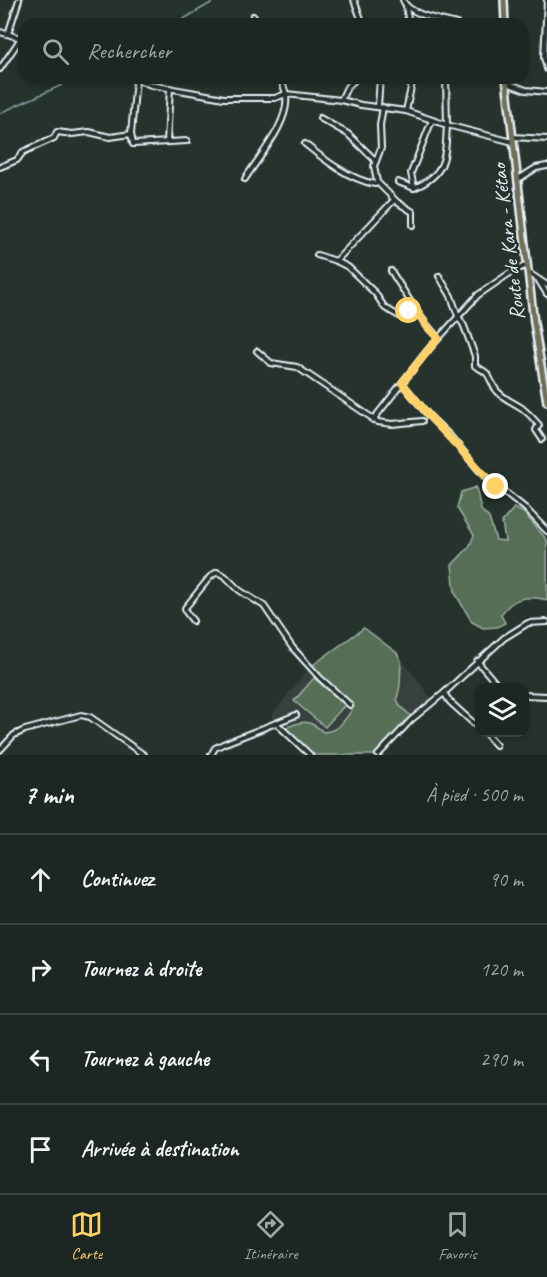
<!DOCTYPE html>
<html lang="fr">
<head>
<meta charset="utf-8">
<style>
  body { margin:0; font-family:Caveat,sans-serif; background:#252e2a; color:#f1f3f6 }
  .controls { position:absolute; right:18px; bottom:18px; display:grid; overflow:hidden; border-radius:12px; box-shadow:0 3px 9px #0003 }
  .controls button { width:54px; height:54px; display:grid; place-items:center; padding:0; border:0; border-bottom:2px solid #3a4340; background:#1c2622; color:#f1f3f6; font:30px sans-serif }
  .stop { position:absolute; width:18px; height:18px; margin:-14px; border:4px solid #ffd166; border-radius:50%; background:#fff }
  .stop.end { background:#ffd166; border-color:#fff; box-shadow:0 2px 6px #0008 }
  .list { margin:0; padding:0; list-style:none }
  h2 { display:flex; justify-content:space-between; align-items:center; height:78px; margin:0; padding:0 24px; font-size:26px }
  h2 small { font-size:20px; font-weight:400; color:#a0a5a5 }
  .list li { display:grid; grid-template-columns:39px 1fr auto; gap:18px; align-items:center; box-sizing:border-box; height:90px; padding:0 24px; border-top:2px solid #3a4340 }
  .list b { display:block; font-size:22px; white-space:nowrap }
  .list em { font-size:20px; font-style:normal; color:#a0a5a5 }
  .icon { flex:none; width:33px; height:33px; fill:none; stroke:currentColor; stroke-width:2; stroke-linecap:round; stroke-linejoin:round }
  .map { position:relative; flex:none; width:547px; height:755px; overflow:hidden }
  .search { position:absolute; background:#1c2622; box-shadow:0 3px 9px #0003; left:18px; right:18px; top:18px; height:66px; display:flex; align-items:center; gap:15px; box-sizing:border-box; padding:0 21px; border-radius:18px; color:#a0a5a5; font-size:22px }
  .sheet { height:438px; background:#1c2622 }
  nav { display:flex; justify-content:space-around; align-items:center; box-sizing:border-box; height:84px; border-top:2px solid #3a4340; background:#1c2622; font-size:16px; color:#a0a5a5 }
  nav a { display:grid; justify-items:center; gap:3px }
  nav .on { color:#ffd166 }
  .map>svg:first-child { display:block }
  .built { fill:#383f3d }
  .green { fill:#566e54; stroke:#9fb0a6; stroke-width:1.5 }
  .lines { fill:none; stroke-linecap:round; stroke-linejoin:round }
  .stream { stroke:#899fa6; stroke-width:1.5 }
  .minor-casing { stroke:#e8f1f8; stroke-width:8 }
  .major-casing { stroke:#e8f1f8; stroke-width:10 }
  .minor { stroke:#26332d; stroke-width:4 }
  .major { stroke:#706f59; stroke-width:5 }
  .route { stroke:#ffd166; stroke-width:8 }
  .labels { text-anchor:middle; stroke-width:5; stroke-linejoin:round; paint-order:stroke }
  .street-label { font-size:21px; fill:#e8f1f8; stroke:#26332d }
</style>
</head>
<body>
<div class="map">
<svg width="547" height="755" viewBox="0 0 547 755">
  <rect width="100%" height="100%" fill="#26332d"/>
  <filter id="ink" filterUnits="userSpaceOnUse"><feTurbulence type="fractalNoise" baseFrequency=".0167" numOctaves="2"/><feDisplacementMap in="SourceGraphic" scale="12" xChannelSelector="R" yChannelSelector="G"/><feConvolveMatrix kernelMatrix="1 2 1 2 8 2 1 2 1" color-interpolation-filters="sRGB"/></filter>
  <g filter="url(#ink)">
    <!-- built -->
    <path class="built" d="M364,628L397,653L432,699L412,717L375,755L308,752L271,716L310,667Z"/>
    <!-- green -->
    <g class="green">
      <path d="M476,487L481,510L489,518L496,540L505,541L502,522L514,508L524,513L547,540V600C528,595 512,597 501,615L505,623L497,627L483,628L472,622L455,593L452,565L469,547L474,535L457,508L461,492Z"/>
      <path d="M364,628L397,653L401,661L400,685L397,699L400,706L412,717L375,755H312L283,729C300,721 309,718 323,732C339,732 345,719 354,707L310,667Z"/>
      <path d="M314,678L345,705L325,727L294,701Z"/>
    </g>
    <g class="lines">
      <!-- stream -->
      <g class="stream">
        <path d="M175,24L216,0"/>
        <path d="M0,113L62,85L71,78"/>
      </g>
      <defs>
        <g id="minor">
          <path d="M354,0L363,24"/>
          <path d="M403,0C408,15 442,20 457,24"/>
          <path d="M547,0L544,57L547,69"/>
          <path d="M406,7L409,24"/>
          <path d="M253,16L259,24"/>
          <path d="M0,32L24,39"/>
          <path d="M8,34L19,0"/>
          <path d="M0,69L21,38"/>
          <path d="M133,78L151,85L224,98H275L286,94L341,100L361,105L406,111L447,125L446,78"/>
          <path d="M136,79L131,134L133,144L187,141"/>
          <path d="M507,83L526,90L547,92"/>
          <path d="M341,100L347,87L357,78"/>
          <path d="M378,106L380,78"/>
          <path d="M383,107L380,125L381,148L374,166L377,182L397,202L413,212V225"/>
          <path d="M406,111L413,78"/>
          <path d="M320,118L348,134L376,161"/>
          <path d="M513,137L547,139"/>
          <path d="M167,142L170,88"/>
          <path d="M305,144C326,161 349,179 375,184L377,182"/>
          <path d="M0,167L17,160L23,152L54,138L57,132L72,134L89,132L110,137L131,134"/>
          <path d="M245,179C258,158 290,122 286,96C286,90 282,84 280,78"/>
          <path d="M517,180L536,168L547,166"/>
          <path d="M398,182L414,188C447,174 445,157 447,125L513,142"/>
          <path d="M414,188L411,173L432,120"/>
          <path d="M317,255L336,261L348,267L375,293L385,308L401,317L415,308"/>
          <path d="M336,261L394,200"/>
          <path d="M391,271L419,315L438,338"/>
          <path d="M529,273L547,285"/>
          <path d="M439,276L451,296L458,316L464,326L475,356V366C495,376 486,377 497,391C504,399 513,402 522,408C527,412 534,419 539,425L536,430L542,439"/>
          <path d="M539,281L547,294"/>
          <path d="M257,351L271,363L297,367L378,422L392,424L422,421"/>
          <path d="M402,383L429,416L451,437L483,475L525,508L547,531"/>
          <path d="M373,420L427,351L478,295L510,273L527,265"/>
          <path d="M193,621L186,612L185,608L210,577L217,572L225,576L239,590L264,606L292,647L320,678L350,705"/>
          <path d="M477,661L500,688"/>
          <path d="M444,693L450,702L480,729"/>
          <path d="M524,695L547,696"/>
          <path d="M276,723L310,755"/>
          <path d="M484,732L496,745"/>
          <path d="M0,750L14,735L25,730L81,715L90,717L144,755"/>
          <path d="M211,755L215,748L223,744L296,715"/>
          <path d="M378,755L411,720L444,693L504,638L528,623L547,622"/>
        </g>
        <g id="major">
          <path d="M504,0L505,24"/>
          <path d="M506,78L534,323L547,402"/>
        </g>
      </defs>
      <!-- minor casing -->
      <use href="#minor" class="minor-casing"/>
      <!-- major casing -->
      <use href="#major" class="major-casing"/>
      <!-- minor -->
      <use href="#minor" class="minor"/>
      <!-- major -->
      <use href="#major" class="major"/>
    </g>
  </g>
  <g class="lines" filter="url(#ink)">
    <!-- route -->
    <path class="route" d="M409,311L415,308L428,328L438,338L402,383L429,416L496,487"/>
  </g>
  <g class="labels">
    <!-- street labels -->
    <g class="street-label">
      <text transform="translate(508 242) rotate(-97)" y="7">Route de Kara - Kétao</text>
    </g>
  </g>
</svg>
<div class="controls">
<button><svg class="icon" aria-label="layers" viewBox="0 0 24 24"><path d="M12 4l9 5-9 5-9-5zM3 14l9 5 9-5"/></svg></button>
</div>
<div class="stop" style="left:409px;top:311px"></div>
<div class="stop end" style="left:496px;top:487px"></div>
<div class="search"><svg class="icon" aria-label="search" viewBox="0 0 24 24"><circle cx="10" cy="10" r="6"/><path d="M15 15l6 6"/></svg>Rechercher</div>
</div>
<section class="sheet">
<h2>7 min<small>À pied · 500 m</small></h2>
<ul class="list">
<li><svg class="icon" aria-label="ahead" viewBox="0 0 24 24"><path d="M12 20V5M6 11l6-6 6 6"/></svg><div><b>Continuez</b></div><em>90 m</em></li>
<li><svg class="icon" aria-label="right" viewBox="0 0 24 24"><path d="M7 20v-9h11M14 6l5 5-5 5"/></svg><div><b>Tournez à droite</b></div><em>120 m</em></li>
<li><svg class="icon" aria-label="left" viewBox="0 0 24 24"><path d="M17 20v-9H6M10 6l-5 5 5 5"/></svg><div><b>Tournez à gauche</b></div><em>290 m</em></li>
<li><svg class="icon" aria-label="arrive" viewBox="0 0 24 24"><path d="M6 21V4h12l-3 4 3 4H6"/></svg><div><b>Arrivée à destination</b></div></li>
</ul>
</section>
<nav>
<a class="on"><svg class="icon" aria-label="map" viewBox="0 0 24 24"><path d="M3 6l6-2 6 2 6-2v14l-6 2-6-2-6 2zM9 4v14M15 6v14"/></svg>Carte</a>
<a><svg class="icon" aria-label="directions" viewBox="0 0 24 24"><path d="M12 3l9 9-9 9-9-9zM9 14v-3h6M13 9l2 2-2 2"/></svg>Itinéraire</a>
<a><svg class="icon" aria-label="saved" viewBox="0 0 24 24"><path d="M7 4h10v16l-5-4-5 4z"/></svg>Favoris</a>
</nav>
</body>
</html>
